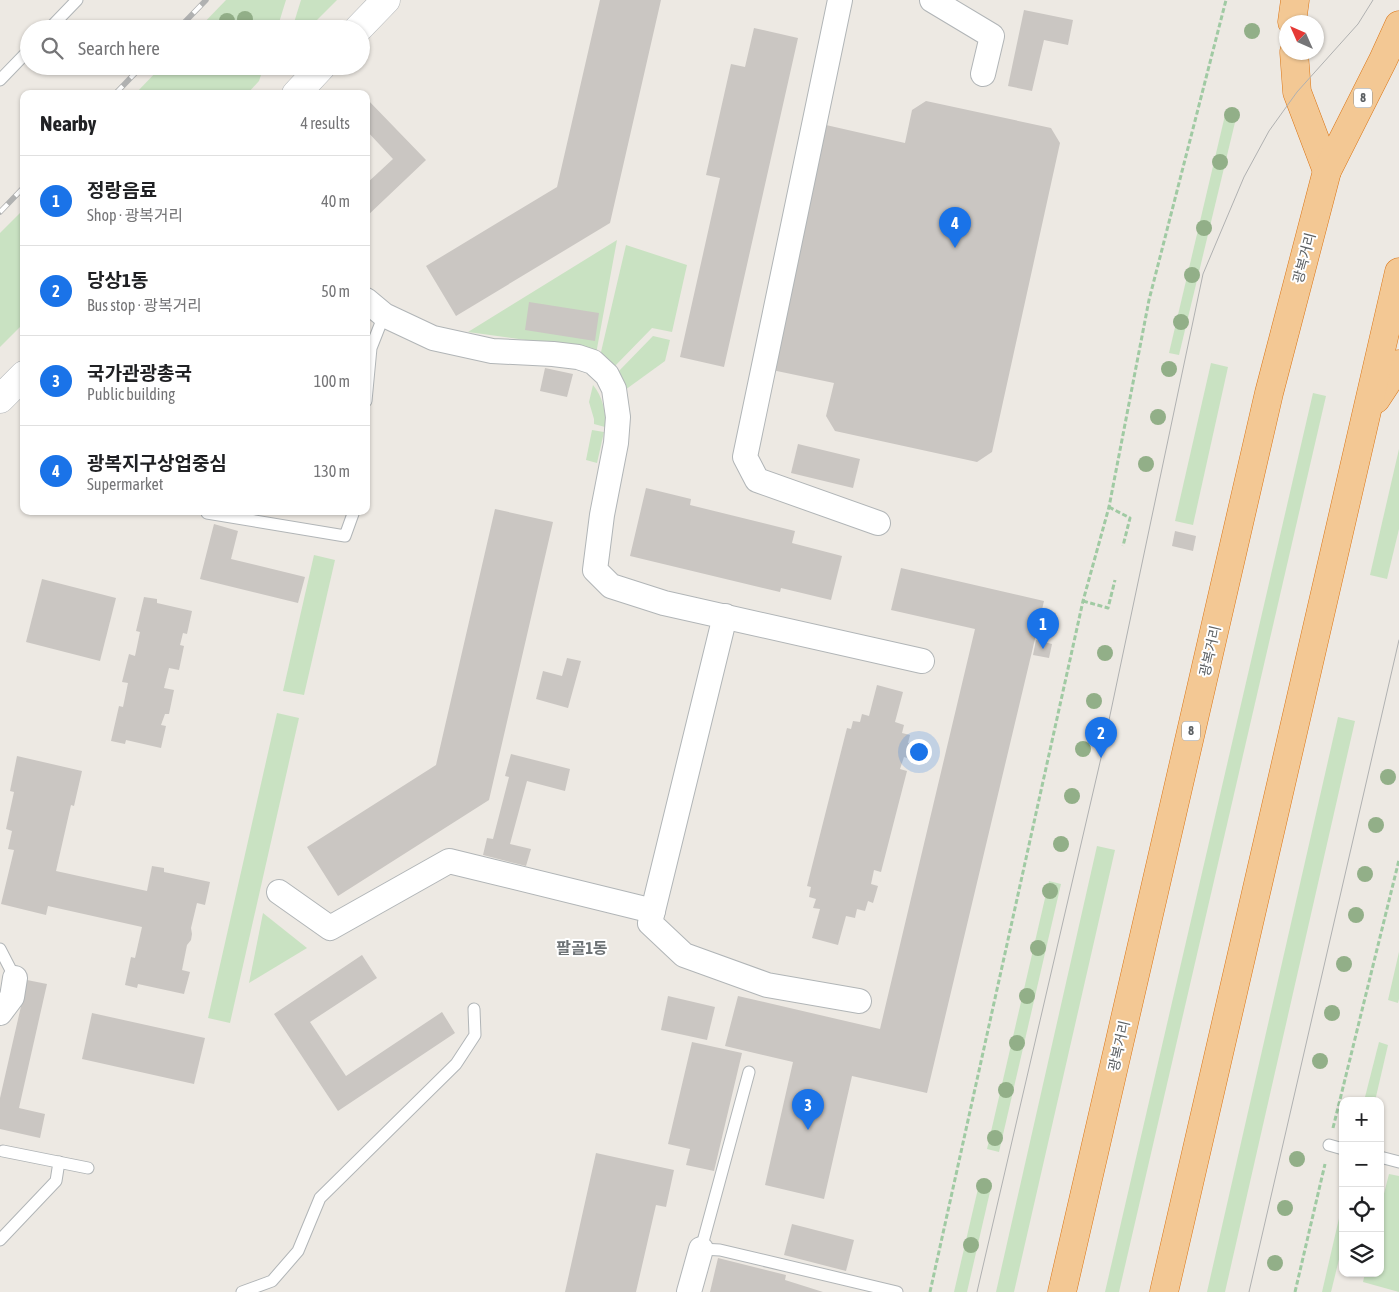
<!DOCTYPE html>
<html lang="en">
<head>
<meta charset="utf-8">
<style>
  body { margin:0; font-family:"Asap Condensed","Noto Sans KR",sans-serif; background:#f2f2f2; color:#202124 }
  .controls { position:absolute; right:15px; bottom:15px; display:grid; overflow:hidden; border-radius:10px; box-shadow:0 1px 4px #0004 }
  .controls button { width:45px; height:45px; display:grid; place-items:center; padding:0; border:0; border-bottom:1px solid #e0e0e0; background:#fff; color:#202124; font:25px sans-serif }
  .compass { position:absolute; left:1279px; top:15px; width:45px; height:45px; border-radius:50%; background:#fff; box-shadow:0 1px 4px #0004; rotate:315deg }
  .you { position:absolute; left:918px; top:751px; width:18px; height:18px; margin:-12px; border:4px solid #fff; border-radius:50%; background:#1a73e8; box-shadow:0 0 0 8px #1a73e833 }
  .badge { display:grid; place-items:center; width:32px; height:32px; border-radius:50%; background:#1a73e8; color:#fff; font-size:16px; font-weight:700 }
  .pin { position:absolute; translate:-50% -41px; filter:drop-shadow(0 1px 2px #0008) }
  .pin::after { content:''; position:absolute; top:26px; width:18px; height:15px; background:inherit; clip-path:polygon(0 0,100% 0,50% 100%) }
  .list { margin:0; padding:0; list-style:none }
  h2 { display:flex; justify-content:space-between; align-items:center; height:65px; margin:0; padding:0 20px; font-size:21px }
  h2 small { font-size:16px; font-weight:400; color:#757577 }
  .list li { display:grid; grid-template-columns:32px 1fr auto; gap:15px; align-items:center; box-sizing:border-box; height:90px; padding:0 20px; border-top:1px solid #e0e0e0 }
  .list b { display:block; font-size:19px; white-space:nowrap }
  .list p { margin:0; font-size:16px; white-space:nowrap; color:#757577 }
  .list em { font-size:16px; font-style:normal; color:#757577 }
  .icon { flex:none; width:28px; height:28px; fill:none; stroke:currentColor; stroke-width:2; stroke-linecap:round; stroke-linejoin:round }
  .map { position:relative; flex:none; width:1399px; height:1292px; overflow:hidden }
  .search { position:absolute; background:#fff; box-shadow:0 1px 4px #0004; left:20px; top:20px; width:350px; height:55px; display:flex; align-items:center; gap:12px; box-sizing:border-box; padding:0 18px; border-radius:28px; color:#757577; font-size:19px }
  .panel { position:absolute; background:#fff; box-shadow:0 1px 4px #0004; left:20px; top:90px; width:350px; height:425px; border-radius:10px }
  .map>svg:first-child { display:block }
  .green { fill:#c9e2c2 }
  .building { fill:#cac6c2 }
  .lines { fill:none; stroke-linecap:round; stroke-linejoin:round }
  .lane-casing { stroke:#b1b5b7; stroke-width:13 }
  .street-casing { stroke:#b1b5b7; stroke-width:26 }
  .secondary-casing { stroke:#b0b4b7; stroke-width:29 }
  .highway-casing { stroke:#db7515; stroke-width:29 }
  .path { stroke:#a0caa3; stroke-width:3; stroke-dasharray:5 2.5; stroke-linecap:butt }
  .lane { stroke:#fff; stroke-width:11 }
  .street { stroke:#fff; stroke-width:24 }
  .secondary { stroke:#fff; stroke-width:28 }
  .highway { stroke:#f3c894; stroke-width:28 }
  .tram { stroke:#b0b1b1; stroke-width:1 }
  .rail-casing { stroke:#b0b1b1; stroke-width:5.5 }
  .rail { stroke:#fff; stroke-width:4; stroke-dasharray:11; stroke-linecap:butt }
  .tree { fill:#92af88 }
  .labels { text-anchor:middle; stroke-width:4; stroke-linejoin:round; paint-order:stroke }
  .shield { fill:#fff; stroke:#8d9092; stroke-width:1 }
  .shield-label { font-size:12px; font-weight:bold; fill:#5c6063 }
  .street-label { font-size:14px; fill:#5c6063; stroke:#fff }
  .quarter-label { font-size:16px; font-weight:bold; fill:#6d7275; stroke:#fff }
</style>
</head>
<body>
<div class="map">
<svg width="1399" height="1292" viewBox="0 0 1399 1292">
  <rect width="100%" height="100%" fill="#ede9e3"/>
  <!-- green -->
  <g class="green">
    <path d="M226,0H286L277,29H198Z"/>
    <path d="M301,0H337L308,29H292Z"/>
    <path d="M162,66H264L259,81L247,94H135Z"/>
    <path d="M1226,111L1237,114L1179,355L1169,353Z"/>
    <path d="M24,209V323L0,347V233Z"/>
    <path d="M617,240L596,354L583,348L468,332Z"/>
    <path d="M626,245L687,265L672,332L652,328L614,367L601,352Z"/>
    <path d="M653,336L670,340L665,361L625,390L618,372Z"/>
    <path d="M1211,363L1228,367L1193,525L1175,521Z"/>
    <path d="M593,385C602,395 607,414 605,427L594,424V419L589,402Z"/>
    <path d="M1313,393L1326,396L1119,1292H1105Z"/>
    <path d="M592,430L604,432L597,463L586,460Z"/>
    <path d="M1399,449V529L1387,579L1370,575Z"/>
    <path d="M314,555L335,560L304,695L283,691Z"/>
    <path d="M277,713L299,718L230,1023L208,1018Z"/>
    <path d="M1338,717L1355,721L1225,1292H1207Z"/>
    <path d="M1097,846L1115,850L1014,1292H996Z"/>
    <path d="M1049,881L1061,884L999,1152L987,1149Z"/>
    <path d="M263,913L307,948L249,983Z"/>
    <path d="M1399,952V999L1398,1003L1388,1000Z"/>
    <path d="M1379,1042L1388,1045L1375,1101H1364Z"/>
    <path d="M1389,1174L1399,1176V1292L1363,1282L1365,1273H1380V1209Z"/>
    <path d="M980,1180L992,1183L967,1292H954Z"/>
    <path d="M1343,1201V1243L1331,1292H1322Z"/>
  </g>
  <!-- building -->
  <g class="building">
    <path d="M600,0H661L610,223L456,316L426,266L557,187Z"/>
    <path d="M1024,10L1073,20L1068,45L1044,40L1032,91L1008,86Z"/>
    <path d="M754,28L798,38L724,367L680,357L720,178L706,175L731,64L745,67Z"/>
    <path d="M366,98L426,160L366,217V184L393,159L366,130Z"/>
    <path d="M926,101L1051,128L1060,143L992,452L977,462L835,431L826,416L834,383L772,370L826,125L905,143L912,110Z"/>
    <path d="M529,302L599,313L595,341L525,330Z"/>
    <path d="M545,368L573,374L567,397L540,391Z"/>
    <path d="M798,444L860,459L853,488L791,473Z"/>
    <path d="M646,488L691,499L690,505L795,531L792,543L842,556L831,600L781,588L780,592L630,556Z"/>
    <path d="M495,509L553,522L489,800L338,896L307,847L436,765Z"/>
    <path d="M214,524L238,531L231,559L305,577L298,603L200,579Z"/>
    <path d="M1175,531L1196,536L1193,551L1172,546Z"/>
    <path d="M901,568L1044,601L927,1093L852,1076L824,1199L765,1185L793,1062L725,1046L738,996L880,1029L975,629L891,610Z"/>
    <path d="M42,579L116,598L100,661L26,642Z"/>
    <path d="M144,597L157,599V603L192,611L187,634L183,633L180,645L184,646L179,670L169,668L164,688L174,690L169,714H165L161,725L166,726L161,748L126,740L125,744L111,741L119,706L123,707L128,683L122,682L129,654L135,656L140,632L136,631Z"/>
    <path d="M1046,611L1056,613L1052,626L1043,624Z"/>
    <path d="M1036,640L1052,644L1049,658L1033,655Z"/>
    <path d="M567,658L581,661L568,708L536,699L543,671L562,676Z"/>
    <path d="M877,685L903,692L895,722L904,725L902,733L910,735L908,743L914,745L910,759L904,757L900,769L907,771L881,872L874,870L871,884L878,886L873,903L868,901L865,911L857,909L855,918L846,916L838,945L812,938L820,909L813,908L816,899L809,897L811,887L807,886L847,728L851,729L853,721L860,722L862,714L869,716Z"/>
    <path d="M511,754L570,769L565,791L527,781L510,844L531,849L526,866L483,855L487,838L493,839L509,777L505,776Z"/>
    <path d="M17,756L82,771L74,806L71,805L56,871L147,891L152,866L164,868V872L210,882L205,905L197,903L191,928L192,934L191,940L187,945L182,970L190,972L184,994L138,984L137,988L125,985L131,957L135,958L142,927L48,906L46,915L1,904L14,850L8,849L12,831L6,829L14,792L10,791Z"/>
    <path d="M362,955L377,978L310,1022L346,1076L442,1012L455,1033L338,1111L274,1014Z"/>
    <path d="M27,980L47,984L19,1108L45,1114L40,1138L0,1129V1098Z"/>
    <path d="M668,996L715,1007L707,1040L661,1030Z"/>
    <path d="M92,1013L205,1038L194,1084L82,1059Z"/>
    <path d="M692,1042L742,1053L714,1171L686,1165L690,1149L668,1144Z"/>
    <path d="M596,1153L674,1170L666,1207L656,1205L636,1292H565Z"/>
    <path d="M792,1224L854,1240L846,1271L784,1255Z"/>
    <path d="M718,1258L786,1275L785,1280L823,1292H710Z"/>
  </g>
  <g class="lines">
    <defs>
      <g id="lane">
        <path d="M49,29L77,0"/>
        <path d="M0,80L29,50"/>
        <path d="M366,401L371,348L384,315"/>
        <path d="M207,513L345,536L354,511"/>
        <path d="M0,949L15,978"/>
        <path d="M749,1072L701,1249L720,1250L897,1292"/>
        <path d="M1329,1145L1343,1149"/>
        <path d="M3,1151L88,1168"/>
        <path d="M1380,1157L1399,1162"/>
        <path d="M0,1240L56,1181L59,1162"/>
        <path d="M242,1292L272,1281L298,1251L320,1198L456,1064L475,1035L474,1009"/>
      </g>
      <g id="street">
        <path d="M840,0L745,457L757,480L878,523"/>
        <path d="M932,0L992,36L983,74"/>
        <path d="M366,300L384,315L433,338L492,351L553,354L578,357L593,362L607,375L614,389L618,417L616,443L602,515L595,570L611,586L664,603L922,661"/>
        <path d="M725,616L650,923L684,955L767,985L859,1001"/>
        <path d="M279,892L330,928L449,861L653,911"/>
        <path d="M0,1013L12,997L15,978"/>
        <path d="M689,1292L701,1249"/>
      </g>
      <g id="secondary">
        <path d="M358,29L386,0"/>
        <path d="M296,94L322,66"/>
        <path d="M0,399L24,375"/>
      </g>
      <g id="highway">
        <path d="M1292,22L1295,0"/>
        <path d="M1294,52L1297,92L1327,171"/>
        <path d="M1376,399L1399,364"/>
        <path d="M1062,1292L1269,393L1327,171L1383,60L1399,25"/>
        <path d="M1164,1292L1399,272"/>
      </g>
    </defs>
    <!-- lane casing -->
    <use href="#lane" class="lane-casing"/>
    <!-- street casing -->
    <use href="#street" class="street-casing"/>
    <!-- secondary casing -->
    <use href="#secondary" class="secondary-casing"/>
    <!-- highway casing -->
    <use href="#highway" class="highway-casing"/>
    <!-- path -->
    <g class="path">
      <path d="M1109,507L1130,518L1123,546"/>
      <path d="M1083,601L1108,608L1115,580"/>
      <path d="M1333,1128L1399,860"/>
      <path d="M930,1292L1083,601L1109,507L1149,300L1226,0"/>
      <path d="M1295,1292L1325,1164"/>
    </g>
    <!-- lane -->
    <use href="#lane" class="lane"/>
    <!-- street -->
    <use href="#street" class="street"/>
    <!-- secondary -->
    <use href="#secondary" class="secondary"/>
    <!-- highway -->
    <use href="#highway" class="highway"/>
    <!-- tram -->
    <g class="tram">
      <path d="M977,1292L1101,758L1203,274L1244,177L1269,131L1297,92L1358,24L1373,0"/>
      <path d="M1249,1292L1399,640"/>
    </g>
    <defs>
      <g id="rail">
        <path d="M178,29L206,0"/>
        <path d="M115,94L142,66"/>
        <path d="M0,212L24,187"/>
      </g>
    </defs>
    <!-- rail casing -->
    <use href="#rail" class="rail-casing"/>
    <!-- rail -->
    <use href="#rail" class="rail"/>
  </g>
  <!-- trees -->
  <g class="tree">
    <circle cx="245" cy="19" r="8"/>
    <circle cx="227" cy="21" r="8"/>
    <circle cx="1252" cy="31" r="8"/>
    <circle cx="1232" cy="115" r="8"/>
    <circle cx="1220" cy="162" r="8"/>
    <circle cx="1204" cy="228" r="8"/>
    <circle cx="1192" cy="275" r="8"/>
    <circle cx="1181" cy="322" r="8"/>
    <circle cx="1169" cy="369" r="8"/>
    <circle cx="1158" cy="417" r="8"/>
    <circle cx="1146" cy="464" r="8"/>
    <circle cx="1105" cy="653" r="8"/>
    <circle cx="1094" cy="701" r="8"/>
    <circle cx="1083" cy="749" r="8"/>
    <circle cx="1388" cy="777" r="8"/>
    <circle cx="1072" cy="796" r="8"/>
    <circle cx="1376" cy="825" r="8"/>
    <circle cx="1061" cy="844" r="8"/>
    <circle cx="1365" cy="874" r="8"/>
    <circle cx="1050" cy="891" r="8"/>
    <circle cx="1356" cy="915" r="8"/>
    <circle cx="1038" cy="948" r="8"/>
    <circle cx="1344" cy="964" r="8"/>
    <circle cx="1027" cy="996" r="8"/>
    <circle cx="1332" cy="1013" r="8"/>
    <circle cx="1017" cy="1043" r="8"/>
    <circle cx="1320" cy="1061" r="8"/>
    <circle cx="1006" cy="1090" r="8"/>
    <circle cx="995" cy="1138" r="8"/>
    <circle cx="1297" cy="1159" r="8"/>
    <circle cx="984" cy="1186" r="8"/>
    <circle cx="1285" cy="1208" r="8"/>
    <circle cx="971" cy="1245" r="8"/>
    <circle cx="1275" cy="1263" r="8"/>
  </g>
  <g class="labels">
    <!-- shield labels -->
    <g class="shield">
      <rect x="1354" y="88.5" width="18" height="19" rx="4"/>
      <rect x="1182" y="721.5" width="18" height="19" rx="4"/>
    </g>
    <g class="shield-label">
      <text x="1363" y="102">8</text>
      <text x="1191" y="735">8</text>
    </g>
    <!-- street labels -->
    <g class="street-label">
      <text transform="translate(1304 258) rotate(-75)" y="5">광복거리</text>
      <text transform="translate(1210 651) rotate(-77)" y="5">광복거리</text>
      <text transform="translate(1119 1046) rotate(-77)" y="5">광복거리</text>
    </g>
    <!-- quarter labels -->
    <g class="quarter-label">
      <text x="582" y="954">팔골1동</text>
    </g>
  </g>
</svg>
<div class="controls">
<button>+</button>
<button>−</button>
<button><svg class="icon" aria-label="locate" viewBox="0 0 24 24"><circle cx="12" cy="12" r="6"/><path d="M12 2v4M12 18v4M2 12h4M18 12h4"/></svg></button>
<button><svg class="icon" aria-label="layers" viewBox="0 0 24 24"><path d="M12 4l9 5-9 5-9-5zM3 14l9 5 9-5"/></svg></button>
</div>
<svg class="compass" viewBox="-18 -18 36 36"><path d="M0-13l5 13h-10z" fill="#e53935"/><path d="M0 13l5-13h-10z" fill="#757577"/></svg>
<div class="you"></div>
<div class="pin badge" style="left:1043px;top:649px">1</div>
<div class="pin badge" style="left:1101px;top:758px">2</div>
<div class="pin badge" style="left:808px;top:1130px">3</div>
<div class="pin badge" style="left:955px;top:248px">4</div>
<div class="search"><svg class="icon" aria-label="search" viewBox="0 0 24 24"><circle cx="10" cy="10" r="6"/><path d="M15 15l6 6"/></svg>Search here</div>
<section class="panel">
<h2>Nearby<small>4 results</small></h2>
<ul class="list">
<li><span class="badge">1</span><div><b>정랑음료</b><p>Shop · 광복거리</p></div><em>40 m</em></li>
<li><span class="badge">2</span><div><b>당상1동</b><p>Bus stop · 광복거리</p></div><em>50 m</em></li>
<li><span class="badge">3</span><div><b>국가관광총국</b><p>Public building</p></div><em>100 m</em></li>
<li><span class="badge">4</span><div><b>광복지구상업중심</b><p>Supermarket</p></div><em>130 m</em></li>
</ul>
</section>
</div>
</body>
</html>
